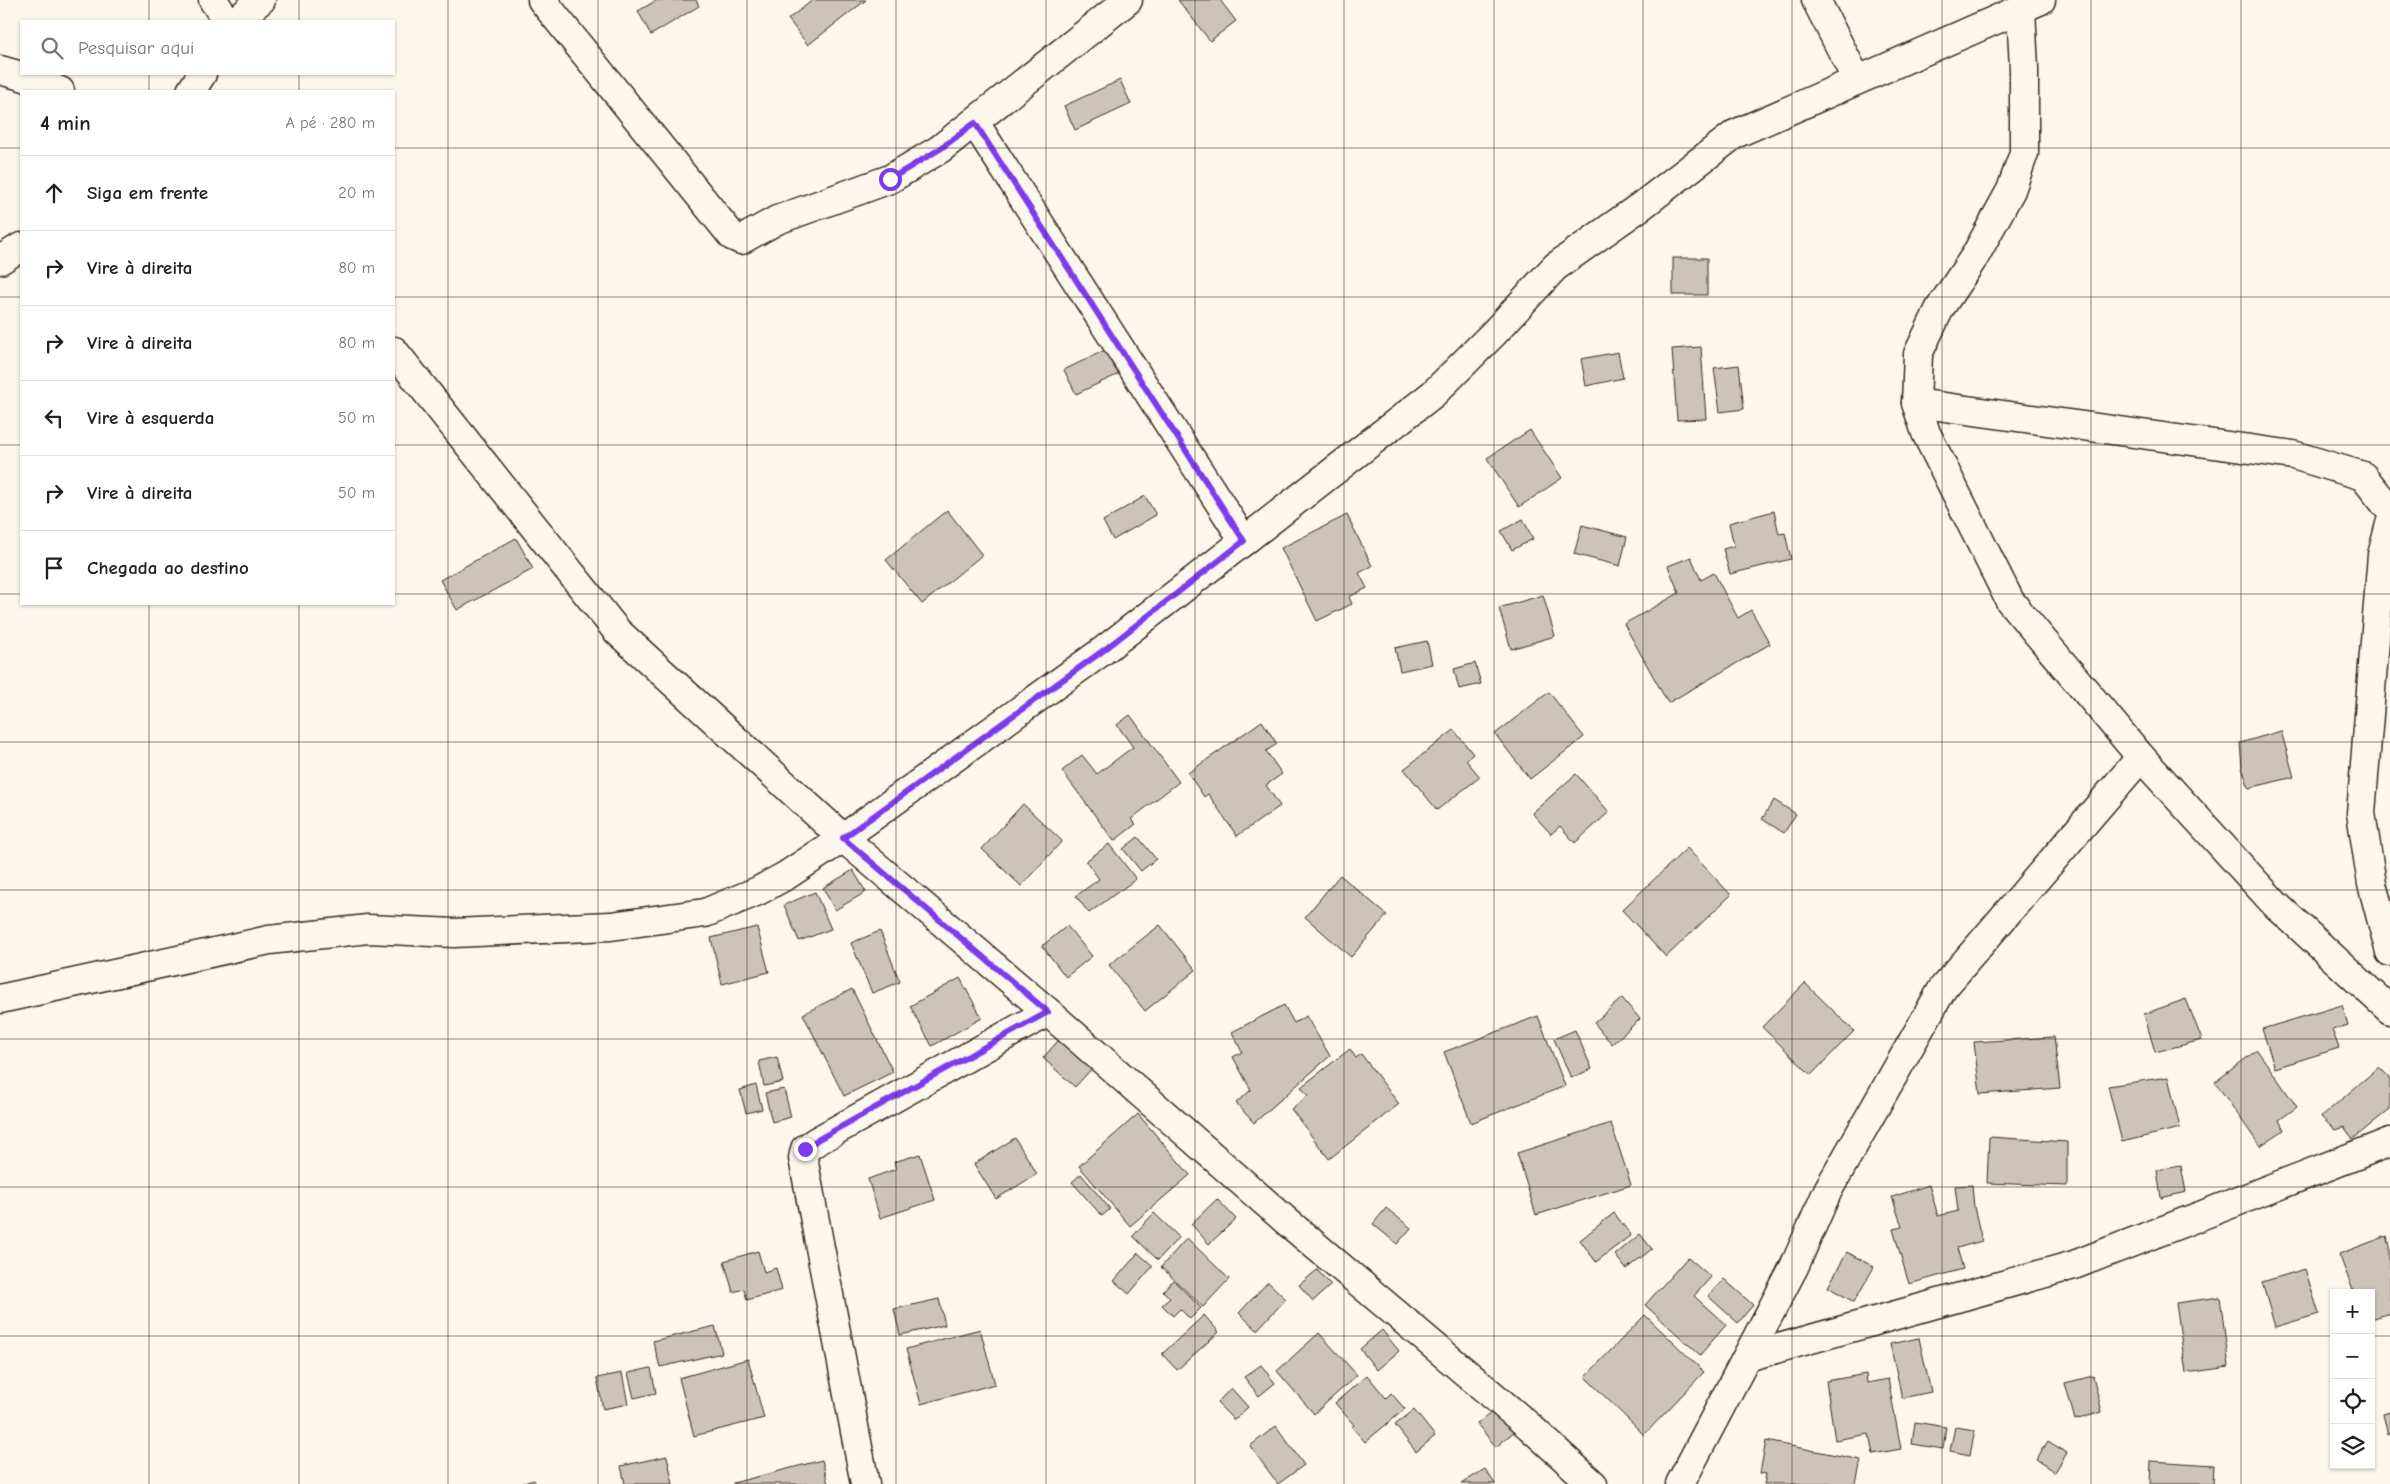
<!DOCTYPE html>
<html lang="pt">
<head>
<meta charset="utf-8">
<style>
  body { margin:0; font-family:"Comic Neue",sans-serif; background:#f2f2f2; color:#202124 }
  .controls { position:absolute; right:15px; bottom:15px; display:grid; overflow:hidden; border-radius:0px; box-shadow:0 1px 4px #0004 }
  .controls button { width:45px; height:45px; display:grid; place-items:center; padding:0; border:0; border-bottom:1px solid #e0e0e0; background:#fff; color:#202124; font:25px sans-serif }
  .stop { position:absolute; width:15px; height:15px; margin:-11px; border:4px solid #7c3aed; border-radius:50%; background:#fff }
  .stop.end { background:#7c3aed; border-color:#fff; box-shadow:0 1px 5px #0008 }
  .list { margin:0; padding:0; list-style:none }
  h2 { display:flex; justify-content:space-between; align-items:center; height:65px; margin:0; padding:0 20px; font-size:21px }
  h2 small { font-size:16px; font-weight:400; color:#757577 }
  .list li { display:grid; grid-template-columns:32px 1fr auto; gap:15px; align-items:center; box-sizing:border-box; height:75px; padding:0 20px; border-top:1px solid #e0e0e0 }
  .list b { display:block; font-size:19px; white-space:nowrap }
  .list em { font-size:16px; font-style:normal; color:#757577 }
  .icon { flex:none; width:28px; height:28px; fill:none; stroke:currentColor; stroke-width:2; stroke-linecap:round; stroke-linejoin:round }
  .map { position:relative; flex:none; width:2390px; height:1484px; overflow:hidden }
  .search { position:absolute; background:#fff; box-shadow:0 1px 4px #0004; left:20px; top:20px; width:375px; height:55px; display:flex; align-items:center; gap:12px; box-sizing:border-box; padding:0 18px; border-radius:0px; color:#757577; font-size:19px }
  .panel { position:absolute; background:#fff; box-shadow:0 1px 4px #0004; left:20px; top:90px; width:375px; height:515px; border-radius:0px }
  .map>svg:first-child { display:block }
  .building { fill:#ccc4b9; stroke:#3b2a1e }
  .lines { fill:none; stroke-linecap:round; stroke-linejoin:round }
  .minor-casing { stroke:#3b2a1e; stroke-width:31 }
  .minor { stroke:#fbf7ec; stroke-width:28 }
  .route { stroke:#7c3aed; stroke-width:6 }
  .grid { fill:none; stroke:#3b2a1e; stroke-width:1; stroke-opacity:0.55 }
</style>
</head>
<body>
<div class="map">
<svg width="2390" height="1484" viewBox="0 0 2390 1484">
  <rect width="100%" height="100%" fill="#fbf7ec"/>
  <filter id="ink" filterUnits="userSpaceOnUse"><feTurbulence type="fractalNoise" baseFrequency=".02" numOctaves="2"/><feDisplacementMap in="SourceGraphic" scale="10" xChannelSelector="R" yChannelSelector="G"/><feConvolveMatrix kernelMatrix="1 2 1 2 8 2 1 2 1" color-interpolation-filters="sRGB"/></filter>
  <g filter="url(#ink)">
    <!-- building -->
    <g class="building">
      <path d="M657,0H696L699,6L651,35L638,11Z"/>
      <path d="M813,0H866L808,45L788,19Z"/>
      <path d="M1178,0H1220L1236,21L1210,41Z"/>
      <path d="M1120,80L1131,104L1075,130L1064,106Z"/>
      <rect x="1673" y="258" width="34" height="37"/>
      <path d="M1111,347L1123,372L1076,394L1064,370Z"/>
      <path d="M1701,347L1706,419L1677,420L1672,349Z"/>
      <path d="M1618,352L1623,378L1586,386L1581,359Z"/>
      <path d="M1739,365L1744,409L1720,412L1714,368Z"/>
      <path d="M1530,430L1562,478L1519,507L1487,458Z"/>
      <path d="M1145,496L1156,515L1113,540L1103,521Z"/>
      <path d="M947,510L982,555L922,604L886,560Z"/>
      <path d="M1774,511L1779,534L1785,533L1791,559L1730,574L1723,549L1734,546L1729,523Z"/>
      <path d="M1347,515L1372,566L1359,573L1367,588L1349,597L1352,604L1317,621L1281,548Z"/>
      <path d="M1523,519L1533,539L1512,550L1501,531Z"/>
      <path d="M1582,525L1627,537L1620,566L1574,554Z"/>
      <path d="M516,538L533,569L457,610L440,580Z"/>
      <path d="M1691,557L1701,580L1714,573L1738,618L1751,610L1770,644L1668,703L1624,624L1679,593L1668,566Z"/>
      <path d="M1543,595L1555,636L1511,649L1499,608Z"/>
      <path d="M1427,641L1432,664L1400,671L1395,648Z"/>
      <path d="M1475,663L1481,684L1459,689L1454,669Z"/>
      <path d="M1549,692L1584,737L1530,779L1495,734Z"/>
      <path d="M1130,715L1179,782L1131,819L1136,824L1114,841L1062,771L1082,755L1097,774L1133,747L1117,725Z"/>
      <path d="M1262,721L1277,744L1266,751L1282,774L1266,785L1280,806L1237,836L1208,794L1204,797L1188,773Z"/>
      <path d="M1454,730L1473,754L1466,760L1480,777L1437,810L1404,769Z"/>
      <path d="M2281,731L2294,777L2249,788L2242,768L2240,743Z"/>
      <path d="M1576,774L1609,812L1575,843L1560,826L1551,834L1532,813Z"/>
      <path d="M1774,800L1796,814L1784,833L1762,819Z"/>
      <path d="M1023,804L1062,841L1021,886L982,849Z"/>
      <path d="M1138,837L1156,859L1141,871L1123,849Z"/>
      <path d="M1109,844L1136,879L1089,913L1076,896L1099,879L1086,861Z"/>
      <path d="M1687,848L1731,895L1666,957L1622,910Z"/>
      <path d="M853,870L866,892L835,910L823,888Z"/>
      <path d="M1340,875L1387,915L1351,957L1305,917Z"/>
      <path d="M815,892L831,929L799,941L784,905Z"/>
      <path d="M1160,925L1196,970L1145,1011L1109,965Z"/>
      <path d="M1067,926L1092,956L1066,977L1042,946Z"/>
      <path d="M757,927L769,972L722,984L711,938Z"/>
      <path d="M880,931L900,982L872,993L851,943Z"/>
      <path d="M960,978L982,1018L932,1046L910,1006Z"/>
      <path d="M1805,983L1854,1031L1811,1075L1762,1027Z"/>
      <path d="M852,989L893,1072L844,1096L803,1014Z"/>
      <path d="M1622,998L1640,1019L1612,1044L1594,1023Z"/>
      <path d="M2186,999L2202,1040L2155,1052L2144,1014Z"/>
      <path d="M1284,1005L1294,1023L1306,1016L1330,1056L1254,1123L1236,1103L1251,1090L1233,1057L1242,1052L1232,1032Z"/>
      <path d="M2342,1005L2348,1025L2332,1030L2339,1048L2275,1068L2262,1029Z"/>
      <path d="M1538,1016L1565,1086L1471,1123L1444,1052Z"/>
      <path d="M1575,1030L1592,1069L1571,1078L1554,1039Z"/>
      <path d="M1063,1035L1096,1064L1075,1087L1043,1058Z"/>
      <path d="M2054,1037L2060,1088L1980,1094L1974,1042Z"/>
      <path d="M1350,1049L1356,1058L1361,1054L1399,1104L1329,1159L1291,1109L1308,1096L1301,1087Z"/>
      <path d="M2257,1050L2297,1107L2279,1120L2284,1130L2260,1146L2215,1082Z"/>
      <path d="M777,1057L783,1082L764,1086L759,1061Z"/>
      <path d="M2379,1067L2390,1078V1109L2353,1139L2344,1127L2335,1130L2321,1117Z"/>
      <path d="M2168,1077L2180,1128L2122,1142L2108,1086Z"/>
      <path d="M756,1085L762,1109L746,1113L740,1090Z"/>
      <path d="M784,1089L791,1117L772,1122L765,1093Z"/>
      <path d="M1138,1114L1190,1175L1130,1226L1079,1166Z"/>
      <path d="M1611,1123L1631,1185L1536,1215L1517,1153Z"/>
      <path d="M1989,1137L2067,1142V1186L1987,1183Z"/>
      <path d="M1015,1138L1037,1174L996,1199L974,1164Z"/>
      <path d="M920,1154L935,1200L880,1218L868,1179L896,1169L894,1162Z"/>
      <path d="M2181,1166L2186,1192L2161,1198L2157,1170Z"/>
      <path d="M1081,1174L1110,1209L1102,1216L1072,1182Z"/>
      <path d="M1929,1185L1938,1216L1958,1211L1955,1186L1972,1185L1974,1207L1982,1241L1957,1248L1963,1269L1909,1284L1893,1229L1902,1227L1892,1197Z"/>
      <path d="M1217,1199L1236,1219L1209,1244L1191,1224Z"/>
      <path d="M1386,1208L1411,1228L1397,1244L1373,1224Z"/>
      <path d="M1154,1213L1179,1237L1158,1260L1133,1236Z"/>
      <path d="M1614,1213L1631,1235L1596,1262L1580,1240Z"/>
      <path d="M1640,1234L1652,1249L1626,1269L1615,1255Z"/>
      <path d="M2387,1236L2390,1246V1313L2371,1319V1293H2354L2339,1254Z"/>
      <path d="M1187,1238L1229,1279L1203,1307L1161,1267Z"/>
      <path d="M758,1251L764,1272L776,1268L782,1290L747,1300L744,1289L733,1292L724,1261Z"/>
      <path d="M1847,1252L1874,1267L1854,1302L1828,1287Z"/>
      <path d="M1138,1253L1153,1266L1129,1294L1114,1281Z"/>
      <path d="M1688,1257L1711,1277L1694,1296L1726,1325L1700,1355L1645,1305Z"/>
      <path d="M2305,1269L2319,1314L2275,1327L2262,1282Z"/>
      <path d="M1317,1270L1331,1285L1313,1301L1299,1285Z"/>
      <path d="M1724,1279L1753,1305L1738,1323L1708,1296Z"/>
      <path d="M1173,1280L1201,1308L1190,1319L1180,1309L1173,1316L1162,1305L1170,1298L1163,1291Z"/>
      <path d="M1268,1282L1286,1299L1257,1330L1239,1313Z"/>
      <path d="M2220,1297L2229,1367L2186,1373L2176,1303Z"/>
      <path d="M939,1299L945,1325L900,1335L894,1309Z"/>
      <path d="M1204,1315L1219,1332L1177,1370L1162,1354Z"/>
      <path d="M1645,1315L1704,1372L1644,1435L1585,1377Z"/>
      <path d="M715,1326L722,1353L660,1367L653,1341Z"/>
      <path d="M980,1329L995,1384L921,1404L906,1349Z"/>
      <path d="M1382,1330L1399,1351L1377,1370L1360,1349Z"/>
      <path d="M1319,1333L1357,1375L1314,1414L1277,1371Z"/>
      <path d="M1919,1338L1931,1392L1902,1398L1890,1344Z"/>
      <path d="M748,1359L764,1418L694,1436L679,1378Z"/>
      <path d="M1261,1365L1275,1383L1259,1396L1244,1377Z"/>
      <path d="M651,1368L656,1393L634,1398L628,1373Z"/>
      <path d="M622,1373L628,1404L603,1409L597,1378Z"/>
      <path d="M1866,1374L1867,1383L1888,1379L1901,1449L1873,1454L1869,1434L1835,1440L1826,1381Z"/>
      <path d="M1367,1375L1386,1398L1391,1393L1405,1409L1365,1442L1352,1427L1354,1425L1335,1403Z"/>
      <path d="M2093,1376L2102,1412L2075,1420L2065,1383Z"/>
      <path d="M1231,1388L1248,1407L1234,1420L1217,1403Z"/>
      <path d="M1498,1407L1516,1430L1496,1447L1477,1424Z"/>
      <path d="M1414,1410L1435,1436L1416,1452L1395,1425Z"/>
      <path d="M2390,1412V1435L2388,1436L2383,1414Z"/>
      <path d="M1915,1422L1946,1427L1943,1449L1912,1444Z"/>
      <path d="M1276,1426L1304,1465L1278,1484L1250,1446Z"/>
      <path d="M1955,1427L1975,1430L1970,1455L1950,1451Z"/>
      <path d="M1766,1441L1861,1460L1856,1484H1764L1766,1474L1760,1473Z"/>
      <path d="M2048,1441L2067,1453L2055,1472L2036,1460Z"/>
      <path d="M667,1456L673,1484H625L621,1466Z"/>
      <path d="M822,1460L828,1484H733V1483Z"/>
      <path d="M2151,1461L2214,1465L2213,1484H2150Z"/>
      <path d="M1485,1469L1495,1484H1461Z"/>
      <path d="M534,1480L536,1484H520Z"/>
    </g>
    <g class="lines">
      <defs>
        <g id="minor">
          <path d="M213,0L227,21"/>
          <path d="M542,0L732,236L741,240L777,220L890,179L940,149L1128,0"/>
          <path d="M1816,0L1857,80"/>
          <path d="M2021,9L2024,69V153L2011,190L1975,256L1940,308L1918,354L1916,403L1926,433L2010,601L2141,757L2275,904L2390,1010"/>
          <path d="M236,21L261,0"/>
          <path d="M0,70L25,77L60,91"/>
          <path d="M191,91L202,74"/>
          <path d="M975,123L1244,541"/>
          <path d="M0,260L21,247"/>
          <path d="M394,351L617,631L843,838L1048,1012L1291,1225L1529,1426L1593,1484"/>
          <path d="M1916,403L2293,455L2363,476L2390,510"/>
          <path d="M2390,524L2382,555L2361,813L2372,884L2390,952"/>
          <path d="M0,999L269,940L368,929L454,933L611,926L705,913L758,891L787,875L843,838L1104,650L1433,394L1494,333L1555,267L1644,204L1735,134L2041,0"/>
          <path d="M1747,1357L2074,1265L2390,1142"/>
          <path d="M865,1484L803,1158L805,1149L817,1141L1048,1012"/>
          <path d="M1680,1484L1794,1267L1828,1190L1943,988L2141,757"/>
        </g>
      </defs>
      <!-- minor casing -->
      <use href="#minor" class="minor-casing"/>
      <!-- minor -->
      <use href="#minor" class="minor"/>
    </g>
  </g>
  <g class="lines" filter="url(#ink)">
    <!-- route -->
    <path class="route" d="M805,1149L817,1140L1048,1012L843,838L1104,650L1244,541L975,123L940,149L890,179"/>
  </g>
  <!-- grid -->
  <path class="grid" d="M149,0V21M299,0V21M448,0V1484M598,0V1484M747,0V1484M896,0V1484M1046,0V1484M1195,0V1484M1344,0V1484M1494,0V1484M1643,0V1484M1792,0V1484M1942,0V1484M2091,0V1484M2241,0V1484M149,74V91M299,74V91M0,148H21M394,148H2390M0,297H21M394,297H2390M0,445H21M394,445H2390M0,594H21M394,594H2390M149,604V1484M299,604V1484M0,742H2390M0,890H2390M0,1039H2390M0,1187H2390M0,1336H2334M2371,1336H2390"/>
</svg>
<div class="controls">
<button>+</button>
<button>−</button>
<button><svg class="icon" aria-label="locate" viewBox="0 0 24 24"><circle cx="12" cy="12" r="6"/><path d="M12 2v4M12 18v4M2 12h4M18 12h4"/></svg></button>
<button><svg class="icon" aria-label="layers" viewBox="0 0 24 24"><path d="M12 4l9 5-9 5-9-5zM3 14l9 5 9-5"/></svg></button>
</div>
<div class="stop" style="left:890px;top:179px"></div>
<div class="stop end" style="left:805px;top:1149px"></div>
<div class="search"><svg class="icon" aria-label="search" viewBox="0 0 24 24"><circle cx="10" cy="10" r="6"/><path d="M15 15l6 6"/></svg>Pesquisar aqui</div>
<section class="panel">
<h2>4 min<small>A pé · 280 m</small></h2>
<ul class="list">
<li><svg class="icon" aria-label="ahead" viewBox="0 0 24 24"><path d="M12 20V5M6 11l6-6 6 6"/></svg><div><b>Siga em frente</b></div><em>20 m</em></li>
<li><svg class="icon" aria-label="right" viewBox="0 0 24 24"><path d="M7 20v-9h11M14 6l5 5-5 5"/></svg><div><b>Vire à direita</b></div><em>80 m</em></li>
<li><svg class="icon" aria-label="right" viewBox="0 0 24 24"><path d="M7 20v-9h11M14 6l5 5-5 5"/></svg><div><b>Vire à direita</b></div><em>80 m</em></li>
<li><svg class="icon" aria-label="left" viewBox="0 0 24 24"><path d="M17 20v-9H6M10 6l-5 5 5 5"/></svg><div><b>Vire à esquerda</b></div><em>50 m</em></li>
<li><svg class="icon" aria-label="right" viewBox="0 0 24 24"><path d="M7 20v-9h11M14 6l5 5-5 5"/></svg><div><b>Vire à direita</b></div><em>50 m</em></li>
<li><svg class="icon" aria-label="arrive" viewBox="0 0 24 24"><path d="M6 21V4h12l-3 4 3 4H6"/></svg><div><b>Chegada ao destino</b></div></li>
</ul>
</section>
</div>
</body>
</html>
